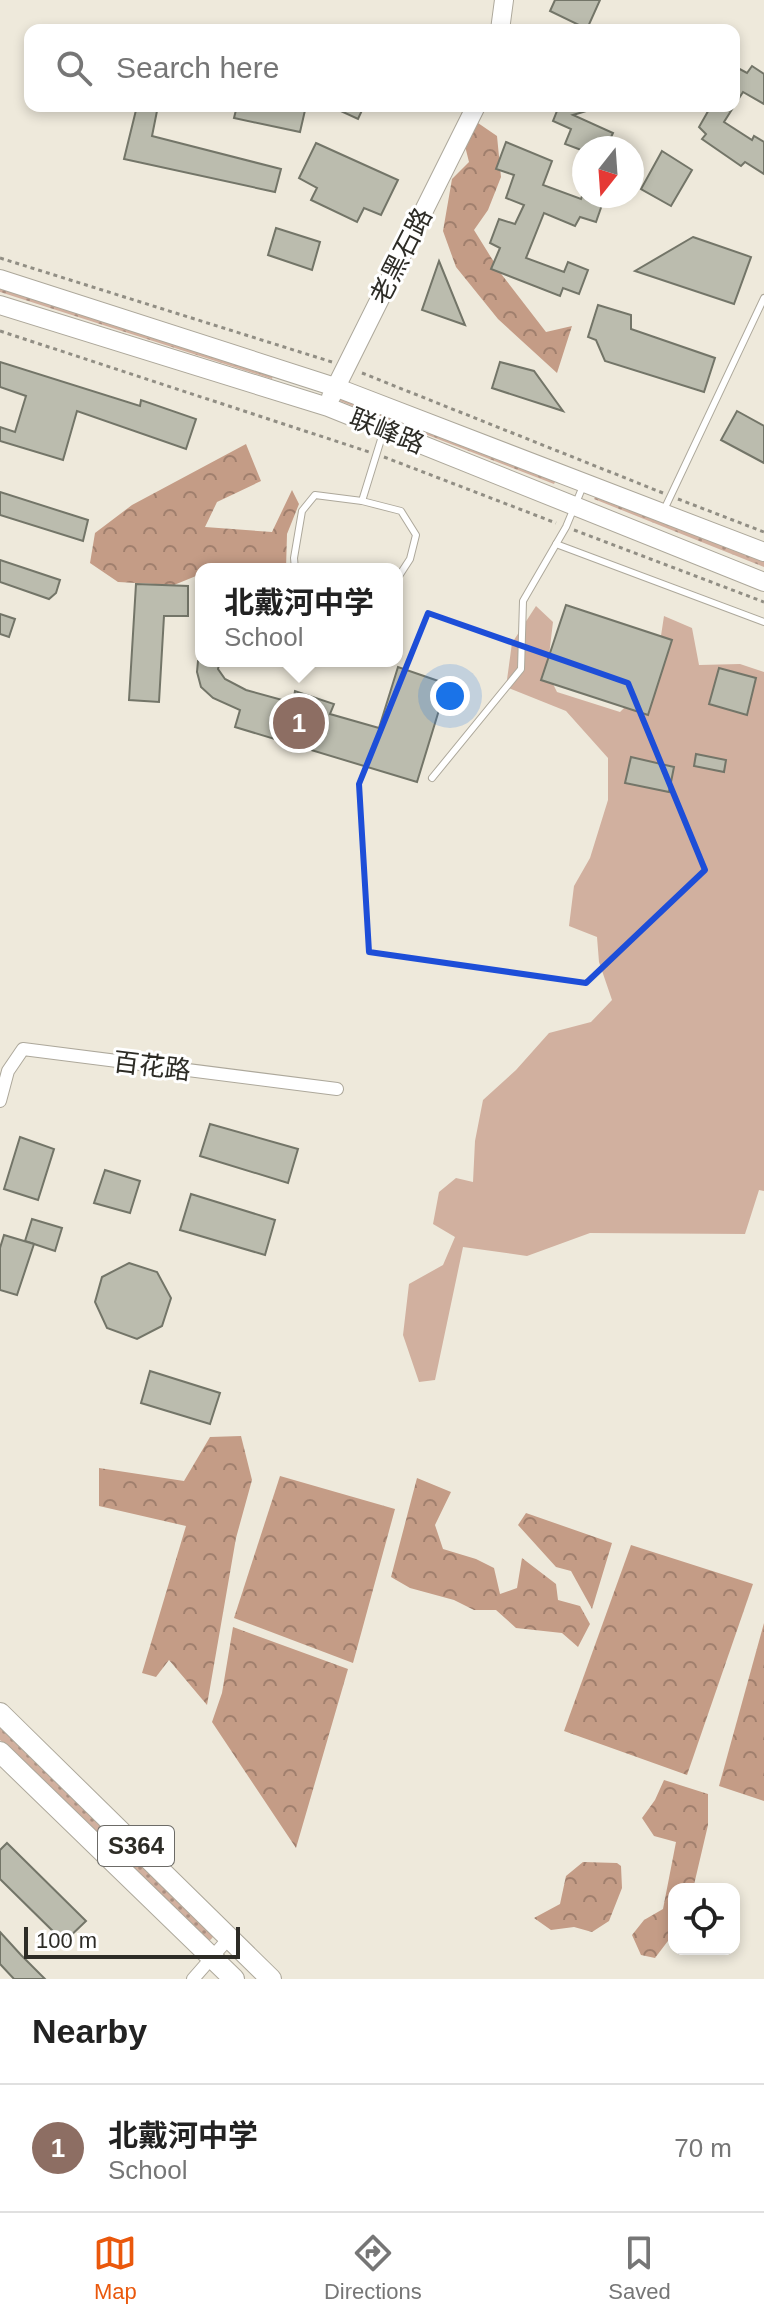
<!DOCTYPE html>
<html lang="en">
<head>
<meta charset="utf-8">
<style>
  body { margin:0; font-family:Helvetica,"Noto Sans SC",sans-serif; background:#f6f6f6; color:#222 }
  .controls { position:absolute; right:24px; bottom:24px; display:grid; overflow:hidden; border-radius:16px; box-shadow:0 4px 12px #0003 }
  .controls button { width:72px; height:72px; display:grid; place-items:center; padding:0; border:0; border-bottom:2px solid #e0e0e0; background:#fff; color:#222; font:40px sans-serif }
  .compass { position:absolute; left:572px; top:136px; width:72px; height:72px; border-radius:50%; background:#fff; box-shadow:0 4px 12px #0003; rotate:197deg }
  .scale { position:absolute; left:24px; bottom:20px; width:216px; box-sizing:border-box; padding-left:8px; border:4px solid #2d2c26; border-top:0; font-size:22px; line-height:28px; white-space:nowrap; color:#2d2c26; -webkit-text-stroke:6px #fff; paint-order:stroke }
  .you { position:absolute; left:450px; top:696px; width:28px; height:28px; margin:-20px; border:6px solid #fff; border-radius:50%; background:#1a73e8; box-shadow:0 0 0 12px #1a73e833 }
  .badge { display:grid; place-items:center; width:52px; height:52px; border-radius:50%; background:#ea580c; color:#fff; font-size:26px; font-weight:700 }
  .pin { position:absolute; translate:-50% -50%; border:4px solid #fff; box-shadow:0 2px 8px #0006 }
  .popup { position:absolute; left:195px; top:563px; width:208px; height:104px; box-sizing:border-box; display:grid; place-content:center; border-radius:16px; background:#fff; filter:drop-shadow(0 2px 6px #0005); font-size:26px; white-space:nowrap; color:#767676 }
  .popup b { font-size:30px; color:#222 }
  .popup::after { content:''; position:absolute; left:50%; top:100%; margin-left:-16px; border:16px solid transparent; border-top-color:#fff }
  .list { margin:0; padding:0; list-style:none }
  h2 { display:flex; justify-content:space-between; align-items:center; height:104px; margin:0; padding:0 32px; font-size:34px }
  h2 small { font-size:26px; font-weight:400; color:#767676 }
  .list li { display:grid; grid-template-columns:52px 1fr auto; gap:24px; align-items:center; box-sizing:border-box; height:128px; padding:0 32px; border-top:2px solid #e0e0e0 }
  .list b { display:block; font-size:30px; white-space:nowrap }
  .list p { margin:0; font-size:26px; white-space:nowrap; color:#767676 }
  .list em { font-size:26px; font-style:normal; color:#767676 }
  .icon { flex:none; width:44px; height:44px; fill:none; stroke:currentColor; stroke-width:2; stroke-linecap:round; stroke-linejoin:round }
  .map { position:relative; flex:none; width:764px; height:1979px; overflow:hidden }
  .search { position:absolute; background:#fff; box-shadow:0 4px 12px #0003; left:24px; right:24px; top:24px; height:88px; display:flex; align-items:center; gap:20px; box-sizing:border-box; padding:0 28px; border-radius:16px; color:#767676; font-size:30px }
  .sheet { height:232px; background:#fff }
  nav { display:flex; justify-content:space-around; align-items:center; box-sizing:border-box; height:112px; border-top:2px solid #e0e0e0; background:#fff; font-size:22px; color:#767676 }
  nav a { display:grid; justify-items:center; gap:4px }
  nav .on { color:#ea580c }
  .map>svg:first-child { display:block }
  .grass { fill:url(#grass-dots) }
  .forest { fill:url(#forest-crowns) }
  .park { fill:#d1b09f }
  .building { fill:#bbbcae; stroke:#737568; stroke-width:2 }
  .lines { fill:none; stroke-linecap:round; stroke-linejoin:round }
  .lane-casing { stroke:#ada89b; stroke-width:8 }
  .street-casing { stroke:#ada89b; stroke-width:14 }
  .secondary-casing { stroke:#ada89b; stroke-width:20 }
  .primary-casing { stroke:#ada89b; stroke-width:22 }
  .path { stroke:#918e84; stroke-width:3; stroke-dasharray:4 4; stroke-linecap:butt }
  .lane { stroke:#fff; stroke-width:6 }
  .street { stroke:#fff; stroke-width:12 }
  .secondary { stroke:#fff; stroke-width:18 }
  .primary { stroke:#fff; stroke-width:20 }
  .marked { fill:none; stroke:#1d4ed8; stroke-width:6; stroke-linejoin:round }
  .labels { text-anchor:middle; stroke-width:6; stroke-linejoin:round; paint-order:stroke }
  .shield { fill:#fff; stroke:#6c6b67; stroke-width:2 }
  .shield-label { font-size:24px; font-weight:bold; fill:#2d2c26 }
  .street-label { font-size:26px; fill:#2d2c26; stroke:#fff }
</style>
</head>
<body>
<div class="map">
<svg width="764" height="1979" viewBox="0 0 764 1979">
  <defs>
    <pattern id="grass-dots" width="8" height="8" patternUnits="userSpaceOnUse" patternTransform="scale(2)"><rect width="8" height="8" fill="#d1b09f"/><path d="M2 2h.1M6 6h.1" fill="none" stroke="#aa8f81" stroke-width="1.8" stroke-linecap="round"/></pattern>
    <pattern id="forest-crowns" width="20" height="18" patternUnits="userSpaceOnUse" patternTransform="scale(2)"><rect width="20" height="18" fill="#c49c86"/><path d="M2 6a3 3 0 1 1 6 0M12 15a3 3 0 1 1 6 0" fill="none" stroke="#a07f6d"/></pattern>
  </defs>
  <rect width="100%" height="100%" fill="#eee9db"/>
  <!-- grass -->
  <g class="grass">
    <path d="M0,285L274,372L272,379L0,292Z"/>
    <path d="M343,395L557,478L554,484L340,401Z"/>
    <path d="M597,493L764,559V567L594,499Z"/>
    <path d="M0,1723L216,1934L208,1942L0,1740Z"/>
  </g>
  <!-- forest -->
  <g class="forest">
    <path d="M478,123L497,136L501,177L488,210L474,230L502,275L546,332L572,326L557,373L498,319L456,267L443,231L452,179L469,162L464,142Z"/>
    <path d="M246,444L261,481L217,502L205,527L272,532L292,490L299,504L287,534L286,569H201L200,625L196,576L174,585L118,582L90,563L95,533L132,505Z"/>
    <path d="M241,1436L252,1480L236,1538L207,1705L169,1660L156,1677L142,1673L186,1526L99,1506V1468L184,1481L210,1437Z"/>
    <path d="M280,1476L395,1509L353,1663L234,1618Z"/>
    <path d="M417,1478L451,1492L435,1525L443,1549L476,1559L494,1568L500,1594L517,1588L522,1558L556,1584L558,1600L580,1606L590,1624L578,1647L562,1633L516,1628L496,1610H474L454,1600L410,1588L391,1577Z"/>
    <path d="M526,1513L612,1543L592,1609L571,1571L556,1567L518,1525Z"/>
    <path d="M631,1545L753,1584L687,1775L564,1731Z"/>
    <path d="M764,1623V1801L719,1786Z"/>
    <path d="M233,1627L348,1669L296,1848L212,1722L222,1693Z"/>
    <path d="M664,1780L708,1794V1825L693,1889H674V1933L655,1958L641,1955L632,1935L644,1920L663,1909L676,1842L654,1836L642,1818L655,1800Z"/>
    <path d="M583,1862L617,1863L621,1866L622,1888L609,1921L592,1932L574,1927L551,1930L534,1918L560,1904L566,1876Z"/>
  </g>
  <!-- park -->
  <path class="park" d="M536,606L553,622L547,672L557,692L620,712L631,701L659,649L664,616L692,628L699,665L740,664L764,672V1191L759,1190L745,1234L590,1233L527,1256L463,1247L435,1380L419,1382L403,1335L409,1284L443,1265L455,1237L433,1224L439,1192L456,1178L473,1182L475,1141L483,1100L516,1070L549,1033L591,1022L612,1000L599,962L597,937L569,926L574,886L590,858L608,800V758L566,711L506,687L512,643Z"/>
  <!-- building -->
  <g class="building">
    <path d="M555,0H600L587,29L550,11Z"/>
    <path d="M734,66L747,73L752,66L764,74V104L743,92L724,122L752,140L754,136L764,142V174L745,162L741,166L702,139L706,134L699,127L711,106H734Z"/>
    <path d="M137,106H158L152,136L281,169L275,192L124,159Z"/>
    <path d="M237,106H306L300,132L234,118Z"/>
    <path d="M330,106H364L358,119Z"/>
    <path d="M559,106H593V109L573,115L613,133L606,148H584V151L565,144L571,129L553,121Z"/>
    <path d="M506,142L552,161L543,185L581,199L582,196L604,199L596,222L580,217L575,226L544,213L526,258L564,272L568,262L588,270L579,294L563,288L560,296L491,269L500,248L490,243L499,219L515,224L524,205L506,198L514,175L496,169Z"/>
    <path d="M316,143L398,180L381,215L364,208L357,222L311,200L317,188L299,178Z"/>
    <path d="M662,151L692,170L671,206L641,189Z"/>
    <path d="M276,228L320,242L312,270L268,255Z"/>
    <path d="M693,237L751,257L734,304L635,271Z"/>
    <path d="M439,261L465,325L422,310Z"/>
    <path d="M598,305L631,315V329L715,358L704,392L605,361L596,340L588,337Z"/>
    <path d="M0,362L140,406L141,400L196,419L186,449L77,411L63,460L0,441V427L15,432L26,396L0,387Z"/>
    <path d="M500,362L534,371L563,411L492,388Z"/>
    <path d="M737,411L764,426V463L721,440Z"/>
    <path d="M0,492L88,520L83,541L0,515Z"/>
    <path d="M0,560L60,580L56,593L49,599L0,582Z"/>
    <path d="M136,584L188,586V616H164L159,702L129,700Z"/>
    <path d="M566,605L672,640L648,715L541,680Z"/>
    <path d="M0,614L15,619L9,637L0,634Z"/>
    <path d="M198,661H220L218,669L225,679L246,690L293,703L295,691L334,704L330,714L379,728L398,667L447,684L417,782L235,727L240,710L213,698L201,687L197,672Z"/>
    <path d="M719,668L756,678L747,715L709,704Z"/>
    <path d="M696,754L726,760L724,772L694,766Z"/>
    <path d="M631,757L674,767L669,792L625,783Z"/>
    <path d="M210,1124L298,1149L288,1183L200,1156Z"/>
    <path d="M20,1137L54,1149L38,1200L4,1189Z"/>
    <path d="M105,1170L140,1181L130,1213L94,1203Z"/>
    <path d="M191,1194L275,1220L265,1255L180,1230Z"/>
    <path d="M32,1219L62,1228L55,1251L25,1241Z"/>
    <path d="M4,1235L34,1244L17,1295L0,1290V1248Z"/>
    <path d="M129,1263L157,1272L171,1298L162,1326L137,1339L107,1328L95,1302L102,1277Z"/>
    <path d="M150,1371L220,1393L210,1424L141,1403Z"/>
    <path d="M7,1843L86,1921L64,1942L0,1879V1850Z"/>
    <path d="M0,1932L21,1955L45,1979H14L0,1964Z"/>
  </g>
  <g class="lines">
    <defs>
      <g id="lane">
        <path d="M362,501L383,433"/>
        <path d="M663,512L764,298"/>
        <path d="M556,544L764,622"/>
        <path d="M295,569L294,558L302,511L315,495L362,501L401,511L416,535L410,559L397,579"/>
        <path d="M432,778L521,669L523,601L566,527L583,486"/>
      </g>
      <g id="street">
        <path d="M0,1101L8,1071L23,1049L337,1089"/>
        <path d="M193,1979L229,1938"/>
      </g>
      <g id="secondary">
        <path d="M500,30L504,0"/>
        <path d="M0,279L335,387L764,552"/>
        <path d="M0,305L328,407L764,582"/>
        <path d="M331,397L476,106"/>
      </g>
      <g id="primary">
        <path d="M0,1713L271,1979"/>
        <path d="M0,1752L234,1979"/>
      </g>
    </defs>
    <!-- lane casing -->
    <use href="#lane" class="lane-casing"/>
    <!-- street casing -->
    <use href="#street" class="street-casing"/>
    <!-- secondary casing -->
    <use href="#secondary" class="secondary-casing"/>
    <!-- primary casing -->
    <use href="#primary" class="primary-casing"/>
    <!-- path -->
    <g class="path">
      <path d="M0,258L332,362"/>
      <path d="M0,331L369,452"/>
      <path d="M362,373L663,493"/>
      <path d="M384,457L556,523"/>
      <path d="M678,499L764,532"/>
      <path d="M574,530L764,602"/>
    </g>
    <!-- lane -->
    <use href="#lane" class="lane"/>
    <!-- street -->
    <use href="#street" class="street"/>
    <!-- secondary -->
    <use href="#secondary" class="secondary"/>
    <!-- primary -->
    <use href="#primary" class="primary"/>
  </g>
  <!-- marked area -->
  <path class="marked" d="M428,613L628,683L705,870L586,983L369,952L359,784Z"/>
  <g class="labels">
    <!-- shield labels -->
    <rect class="shield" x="98" y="1826" width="76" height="40" rx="6"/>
    <g class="shield-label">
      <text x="136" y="1854">S364</text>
    </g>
    <!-- street labels -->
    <g class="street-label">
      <text transform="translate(401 256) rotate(-63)" y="9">老黑石路</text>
      <text transform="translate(387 431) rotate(22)" y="9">联峰路</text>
      <text transform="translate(152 1066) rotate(7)" y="9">百花路</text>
    </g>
  </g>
</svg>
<div class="controls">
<button><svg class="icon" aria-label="locate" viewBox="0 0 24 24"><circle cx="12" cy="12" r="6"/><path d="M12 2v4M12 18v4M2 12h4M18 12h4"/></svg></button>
</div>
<svg class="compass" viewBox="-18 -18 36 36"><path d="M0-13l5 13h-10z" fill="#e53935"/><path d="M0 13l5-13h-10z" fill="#767676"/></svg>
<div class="scale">100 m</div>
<div class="you"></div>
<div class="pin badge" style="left:299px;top:723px;background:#8d6e63">1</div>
<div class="popup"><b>北戴河中学</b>School</div>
<div class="search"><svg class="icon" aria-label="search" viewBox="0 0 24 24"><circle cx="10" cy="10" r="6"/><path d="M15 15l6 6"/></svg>Search here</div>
</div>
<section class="sheet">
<h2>Nearby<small></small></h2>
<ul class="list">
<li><span class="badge" style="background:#8d6e63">1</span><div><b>北戴河中学</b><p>School</p></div><em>70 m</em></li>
</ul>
</section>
<nav>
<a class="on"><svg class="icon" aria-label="map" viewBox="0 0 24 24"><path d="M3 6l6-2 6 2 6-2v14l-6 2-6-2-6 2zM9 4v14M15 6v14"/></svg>Map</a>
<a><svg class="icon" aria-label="directions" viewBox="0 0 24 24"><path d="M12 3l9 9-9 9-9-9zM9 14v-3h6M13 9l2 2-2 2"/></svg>Directions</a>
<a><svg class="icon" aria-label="saved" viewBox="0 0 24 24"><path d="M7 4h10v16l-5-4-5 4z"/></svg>Saved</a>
</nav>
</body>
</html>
